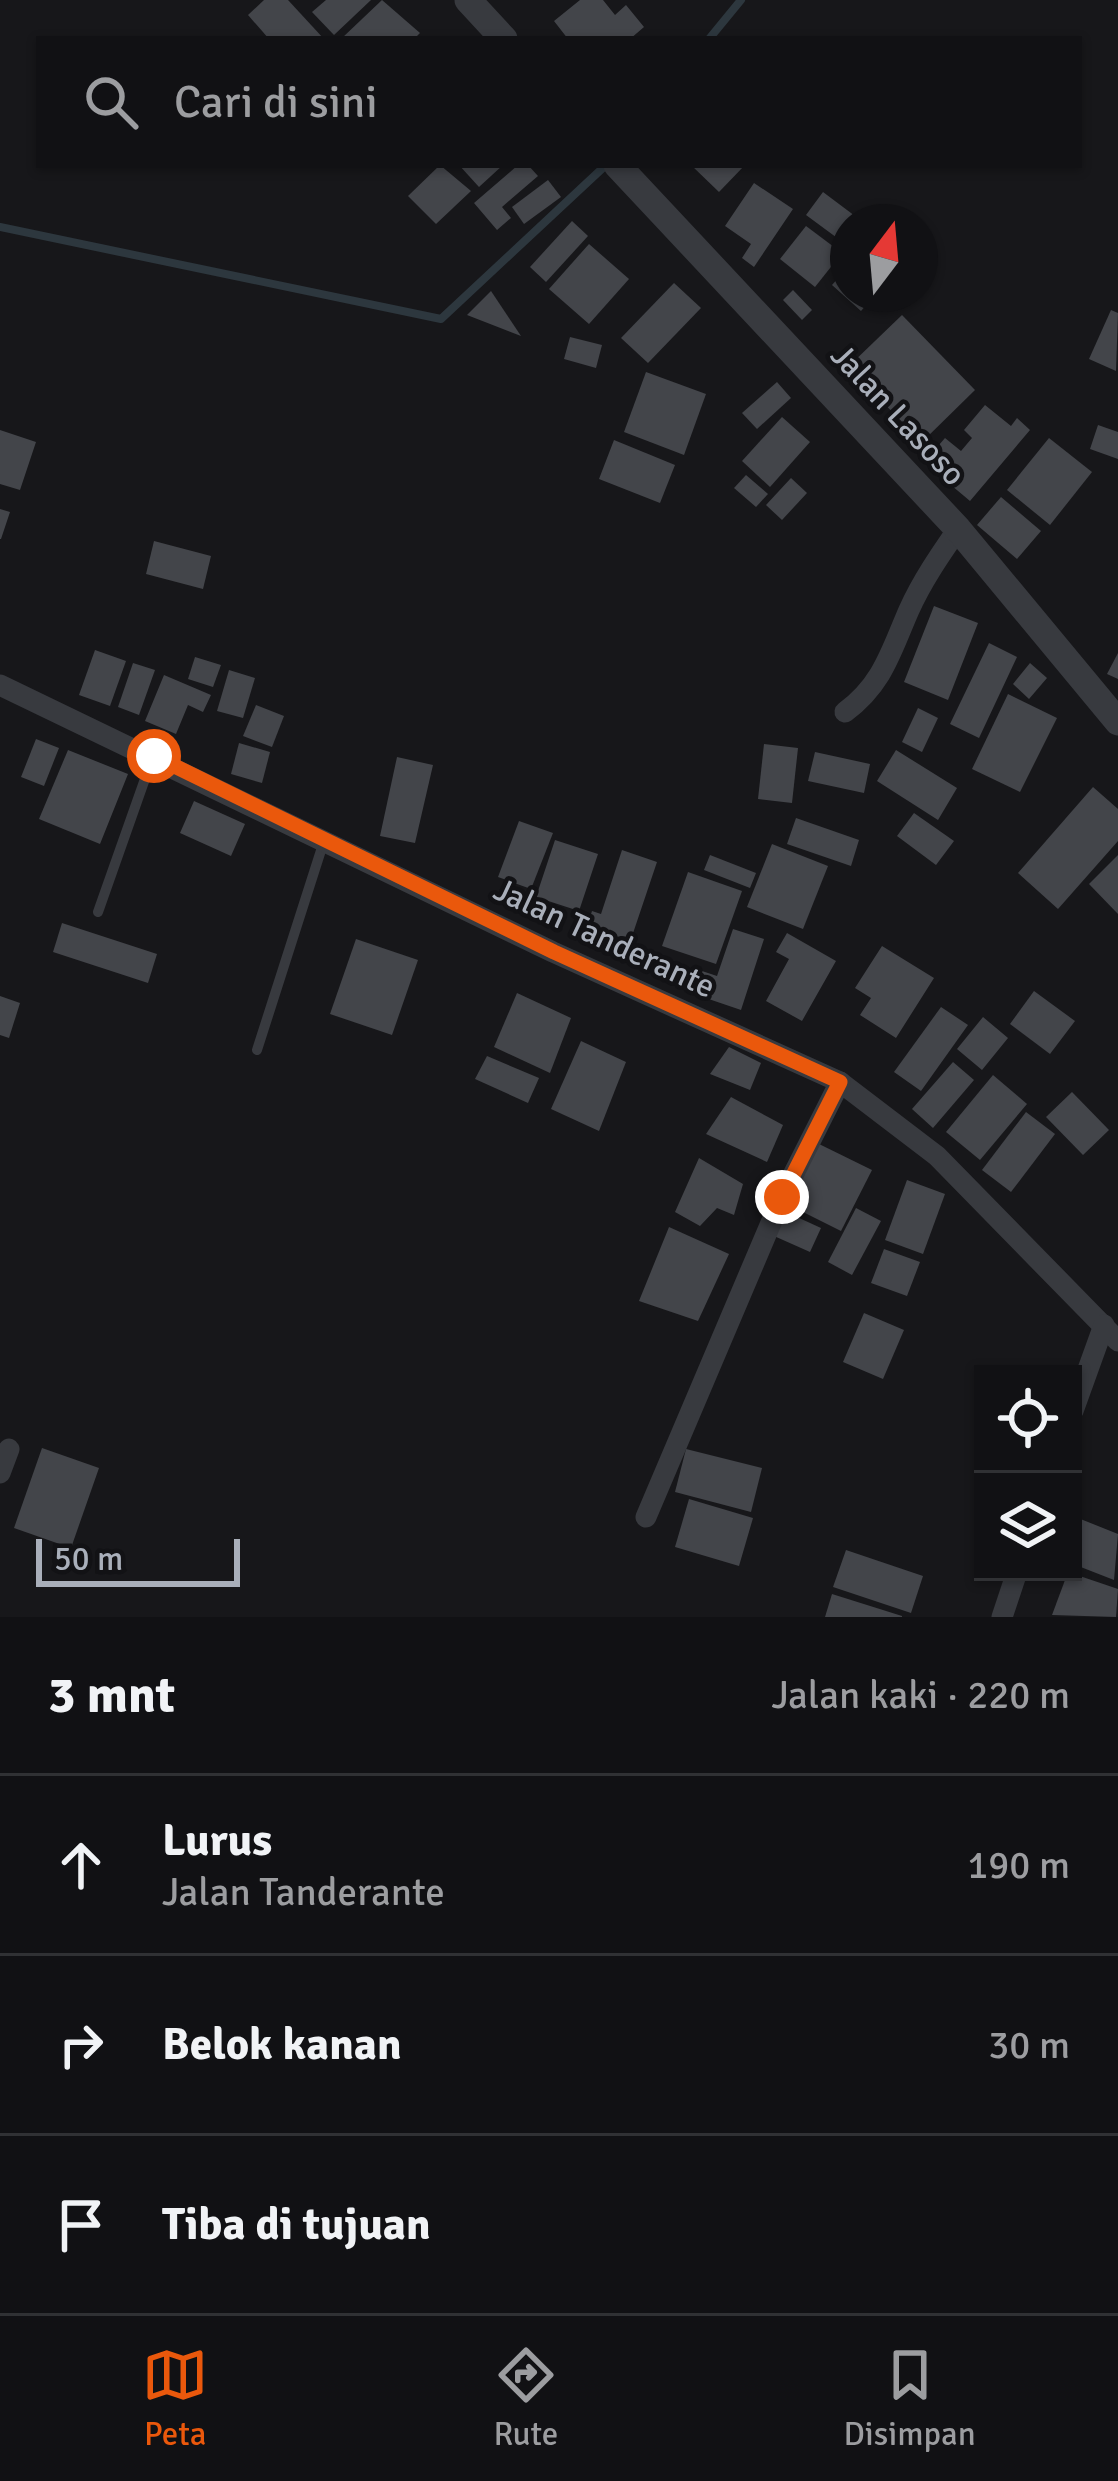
<!DOCTYPE html>
<html lang="id">
<head>
<meta charset="utf-8">
<style>
  body { margin:0; font-family:Signika,sans-serif; background:#1a1a1d; color:#f1f3f6 }
  .controls { position:absolute; right:36px; bottom:36px; display:grid; overflow:hidden; border-radius:0px; box-shadow:0 3px 9px #0004 }
  .controls button { width:108px; height:108px; display:grid; place-items:center; padding:0; border:0; border-bottom:3px solid #303134; background:#111114; color:#f1f3f6; font:60px sans-serif }
  .compass { position:absolute; left:830px; top:204px; width:108px; height:108px; border-radius:50%; background:#111114; box-shadow:0 3px 9px #0004; rotate:16deg }
  .scale { position:absolute; left:36px; bottom:30px; width:204px; box-sizing:border-box; padding-left:12px; border:6px solid #a9afba; border-top:0; font-size:33px; line-height:42px; white-space:nowrap; color:#a9afba; -webkit-text-stroke:9px #121215; paint-order:stroke }
  .stop { position:absolute; width:36px; height:36px; margin:-27px; border:9px solid #ea580c; border-radius:50%; background:#fff }
  .stop.end { background:#ea580c; border-color:#fff; box-shadow:0 3px 12px #0008 }
  .list { margin:0; padding:0; list-style:none }
  h2 { display:flex; justify-content:space-between; align-items:center; height:156px; margin:0; padding:0 48px; font-size:51px }
  h2 small { font-size:39px; font-weight:400; color:#9c9da0 }
  .list li { display:grid; grid-template-columns:78px 1fr auto; gap:36px; align-items:center; box-sizing:border-box; height:180px; padding:0 48px; border-top:3px solid #303134 }
  .list b { display:block; font-size:45px; white-space:nowrap }
  .list p { margin:0; font-size:39px; white-space:nowrap; color:#9c9da0 }
  .list em { font-size:39px; font-style:normal; color:#9c9da0 }
  .icon { flex:none; width:66px; height:66px; fill:none; stroke:currentColor; stroke-width:2; stroke-linecap:round; stroke-linejoin:round }
  .map { position:relative; flex:none; width:1118px; height:1617px; overflow:hidden }
  .search { position:absolute; background:#111114; box-shadow:0 3px 9px #0004; left:36px; right:36px; top:36px; height:132px; display:flex; align-items:center; gap:30px; box-sizing:border-box; padding:0 42px; border-radius:0px; color:#9c9da0; font-size:45px }
  .sheet { height:696px; background:#111114 }
  nav { display:flex; justify-content:space-around; align-items:center; box-sizing:border-box; height:168px; border-top:3px solid #303134; background:#111114; font-size:33px; color:#9c9da0 }
  nav a { display:grid; justify-items:center; gap:6px }
  nav .on { color:#ea580c }
  .map>svg:first-child { display:block }
  .lines { fill:none; stroke-linecap:round; stroke-linejoin:round }
  .stream { stroke:#2d373e; stroke-width:8 }
  .building { fill:#43454a }
  .service { stroke:#383a3f; stroke-width:10 }
  .minor { stroke:#383a3f; stroke-width:21 }
  .tertiary { stroke:#383a3f; stroke-width:27 }
  .route { stroke:#ea580c; stroke-width:15 }
  .labels { text-anchor:middle; stroke-width:9; stroke-linejoin:round; paint-order:stroke }
  .street-label { font-size:33px; fill:#a9afba; stroke:#121215 }
</style>
</head>
<body>
<div class="map">
<svg width="1118" height="1617" viewBox="0 0 1118 1617">
  <rect width="100%" height="100%" fill="#17171a"/>
  <g class="lines">
    <!-- stream -->
    <g class="stream">
      <path d="M709,39L741,0"/>
      <path d="M0,227L441,319L606,165"/>
    </g>
  </g>
  <!-- building -->
  <g class="building">
    <path d="M264,0H288L324,39H269L248,15Z"/>
    <path d="M326,0H371L334,35L312,12Z"/>
    <path d="M382,0L420,33L414,39H341Z"/>
    <path d="M580,0H603L615,15L626,5L644,27L630,39H568L554,21Z"/>
    <path d="M440,165L471,191L436,224L408,196Z"/>
    <path d="M459,165H503L479,187Z"/>
    <path d="M518,165H528L538,176L502,207L511,218L497,230L474,203Z"/>
    <path d="M691,165H745L719,192Z"/>
    <path d="M548,180L561,197L524,224L512,207Z"/>
    <path d="M754,183L793,209L754,267L742,258L751,244L725,226Z"/>
    <path d="M823,192L863,222H848V246L806,215Z"/>
    <path d="M572,221L588,236L546,282L530,267Z"/>
    <path d="M806,226L842,253L815,287L780,259Z"/>
    <path d="M589,244L629,279L589,324L549,289Z"/>
    <path d="M848,267V294H876L861,311L832,285Z"/>
    <path d="M674,283L701,308L648,363L621,338Z"/>
    <path d="M793,290L812,310L802,320L783,300Z"/>
    <path d="M491,291L521,336L467,315Z"/>
    <path d="M1111,310L1118,313L1116,371L1089,359Z"/>
    <path d="M902,315L975,390L922,442L848,367Z"/>
    <path d="M570,337L602,345L596,368L564,359Z"/>
    <path d="M646,372L706,394L684,455L624,432Z"/>
    <path d="M777,382L791,398L757,429L742,413Z"/>
    <path d="M985,405L1011,426L1017,418L1030,430L970,501L939,475L947,466L932,453L945,438L961,451L972,438L964,430Z"/>
    <path d="M782,417L810,442L770,487L742,461Z"/>
    <path d="M1098,425L1118,432V459L1090,449Z"/>
    <path d="M0,430L36,442L20,490L0,484Z"/>
    <path d="M1049,438L1092,472L1050,525L1007,490Z"/>
    <path d="M614,440L675,465L660,503L599,479Z"/>
    <path d="M746,475L768,494L756,507L734,488Z"/>
    <path d="M791,478L807,493L782,520L766,505Z"/>
    <path d="M1001,497L1041,531L1017,559L977,525Z"/>
    <path d="M0,509L10,512L1,539H0Z"/>
    <path d="M154,541L211,556L203,589L146,574Z"/>
    <path d="M934,606L978,623L948,700L904,682Z"/>
    <path d="M989,643L1017,657L979,738L950,724Z"/>
    <path d="M95,650L126,661L110,706L79,695Z"/>
    <path d="M1118,653V679L1107,674Z"/>
    <path d="M195,657L221,665L213,687L188,679Z"/>
    <path d="M133,663L155,670L139,715L118,707Z"/>
    <path d="M1030,663L1047,678L1029,699L1013,684Z"/>
    <path d="M229,670L255,678L243,718L217,711Z"/>
    <path d="M164,675L211,695L203,712L188,705L176,734L145,721Z"/>
    <path d="M1008,694L1057,718L1020,792L972,769Z"/>
    <path d="M256,705L284,716L272,747L243,736Z"/>
    <path d="M918,708L938,718L922,752L902,742Z"/>
    <path d="M36,739L59,748L44,786L21,777Z"/>
    <path d="M239,743L270,752L262,783L231,774Z"/>
    <path d="M764,744L798,748L792,803L758,799Z"/>
    <path d="M68,750L128,774L100,844L39,819Z"/>
    <path d="M896,750L957,788L938,820L877,781Z"/>
    <path d="M815,752L870,764L864,793L808,781Z"/>
    <path d="M397,757L433,765L415,843L380,836Z"/>
    <path d="M1093,787L1118,809V841L1058,909L1018,873Z"/>
    <path d="M194,801L245,824L231,856L180,833Z"/>
    <path d="M914,813L954,841L936,865L897,836Z"/>
    <path d="M796,818L859,840L851,866L787,844Z"/>
    <path d="M519,821L553,833L531,889L498,877Z"/>
    <path d="M555,840L598,854L579,911L536,897Z"/>
    <path d="M772,844L828,866L803,929L747,907Z"/>
    <path d="M622,850L657,862L625,957L582,942L592,911L601,914Z"/>
    <path d="M710,855L756,873L750,888L704,870Z"/>
    <path d="M1118,855V914L1089,884Z"/>
    <path d="M688,872L742,891L716,964L662,946Z"/>
    <path d="M62,923L157,954L148,983L53,952Z"/>
    <path d="M733,929L764,939L741,1010L691,993L699,970L717,976Z"/>
    <path d="M787,933L836,961L802,1021L766,1001L789,959L776,952Z"/>
    <path d="M356,939L418,960L392,1035L330,1014Z"/>
    <path d="M882,946L934,978L896,1038L860,1015L871,998L855,988Z"/>
    <path d="M1034,991L1075,1021L1050,1054L1010,1024Z"/>
    <path d="M517,993L571,1018L550,1073L494,1047Z"/>
    <path d="M0,996L20,1003L9,1038L0,1035Z"/>
    <path d="M941,1007L968,1025L921,1091L894,1072Z"/>
    <path d="M983,1017L1008,1038L982,1070L957,1049Z"/>
    <path d="M581,1041L626,1062L599,1131L551,1109Z"/>
    <path d="M729,1047L761,1063L750,1090L710,1074Z"/>
    <path d="M487,1056L539,1078L528,1103L475,1079Z"/>
    <path d="M953,1062L974,1080L933,1128L912,1109Z"/>
    <path d="M993,1075L1027,1104L980,1160L946,1132Z"/>
    <path d="M1072,1092L1109,1130L1083,1155L1046,1117Z"/>
    <path d="M731,1097L783,1125L767,1162L706,1134Z"/>
    <path d="M1026,1112L1055,1134L1011,1192L982,1170Z"/>
    <path d="M817,1143L872,1170L841,1231L787,1204Z"/>
    <path d="M699,1158L743,1184L734,1215L717,1208L700,1226L675,1212Z"/>
    <path d="M907,1180L945,1194L923,1254L885,1240Z"/>
    <path d="M856,1208L881,1221L852,1275L828,1262Z"/>
    <path d="M786,1212L821,1228L810,1252L774,1236Z"/>
    <path d="M669,1227L729,1254L698,1321L639,1301Z"/>
    <path d="M884,1249L920,1262L907,1296L871,1283Z"/>
    <path d="M864,1313L904,1330L883,1379L843,1362Z"/>
    <path d="M977,1395L983,1396V1423H976Z"/>
    <path d="M42,1448L99,1468L71,1548L14,1528Z"/>
    <path d="M686,1449L762,1468L751,1512L675,1492Z"/>
    <path d="M689,1499L753,1518L739,1566L675,1547Z"/>
    <path d="M1073,1516L1118,1534L1114,1580L1073,1564Z"/>
    <path d="M846,1550L923,1576L911,1613L833,1587Z"/>
    <path d="M1068,1572L1118,1589L1116,1617L1052,1615Z"/>
    <path d="M832,1594L902,1616V1617H825Z"/>
  </g>
  <g class="lines">
    <!-- service -->
    <g class="service">
      <path d="M98,912L152,759"/>
      <path d="M257,1050L324,841"/>
    </g>
    <!-- minor -->
    <g class="minor">
      <path d="M0,685L553,952L840,1082L937,1156L1118,1341"/>
      <path d="M845,712C883,684 891,651 909,610C922,581 940,555 958,529"/>
      <path d="M1073,1411L1104,1325"/>
      <path d="M0,1473L9,1449"/>
      <path d="M646,1517L782,1197L840,1082"/>
      <path d="M1002,1617L1017,1572"/>
    </g>
    <!-- tertiary -->
    <g class="tertiary">
      <path d="M468,0L504,39"/>
      <path d="M617,165L958,529L1118,722"/>
    </g>
  </g>
  <g class="lines">
    <!-- route -->
    <path class="route" d="M154,756L554,952L840,1082L782,1197"/>
  </g>
  <g class="labels">
    <!-- street labels -->
    <g class="street-label">
      <text transform="translate(899 414) rotate(47)" y="12">Jalan Lasoso</text>
      <text transform="translate(605 937) rotate(25)" y="12">Jalan Tanderante</text>
    </g>
  </g>
</svg>
<div class="controls">
<button><svg class="icon" aria-label="locate" viewBox="0 0 24 24"><circle cx="12" cy="12" r="6"/><path d="M12 2v4M12 18v4M2 12h4M18 12h4"/></svg></button>
<button><svg class="icon" aria-label="layers" viewBox="0 0 24 24"><path d="M12 4l9 5-9 5-9-5zM3 14l9 5 9-5"/></svg></button>
</div>
<svg class="compass" viewBox="-18 -18 36 36"><path d="M0-13l5 13h-10z" fill="#e53935"/><path d="M0 13l5-13h-10z" fill="#9c9da0"/></svg>
<div class="scale">50 m</div>
<div class="stop" style="left:154px;top:756px"></div>
<div class="stop end" style="left:782px;top:1197px"></div>
<div class="search"><svg class="icon" aria-label="search" viewBox="0 0 24 24"><circle cx="10" cy="10" r="6"/><path d="M15 15l6 6"/></svg>Cari di sini</div>
</div>
<section class="sheet">
<h2>3 mnt<small>Jalan kaki · 220 m</small></h2>
<ul class="list">
<li><svg class="icon" aria-label="ahead" viewBox="0 0 24 24"><path d="M12 20V5M6 11l6-6 6 6"/></svg><div><b>Lurus</b><p>Jalan Tanderante</p></div><em>190 m</em></li>
<li><svg class="icon" aria-label="right" viewBox="0 0 24 24"><path d="M7 20v-9h11M14 6l5 5-5 5"/></svg><div><b>Belok kanan</b></div><em>30 m</em></li>
<li><svg class="icon" aria-label="arrive" viewBox="0 0 24 24"><path d="M6 21V4h12l-3 4 3 4H6"/></svg><div><b>Tiba di tujuan</b></div></li>
</ul>
</section>
<nav>
<a class="on"><svg class="icon" aria-label="map" viewBox="0 0 24 24"><path d="M3 6l6-2 6 2 6-2v14l-6 2-6-2-6 2zM9 4v14M15 6v14"/></svg>Peta</a>
<a><svg class="icon" aria-label="directions" viewBox="0 0 24 24"><path d="M12 3l9 9-9 9-9-9zM9 14v-3h6M13 9l2 2-2 2"/></svg>Rute</a>
<a><svg class="icon" aria-label="saved" viewBox="0 0 24 24"><path d="M7 4h10v16l-5-4-5 4z"/></svg>Disimpan</a>
</nav>
</body>
</html>
